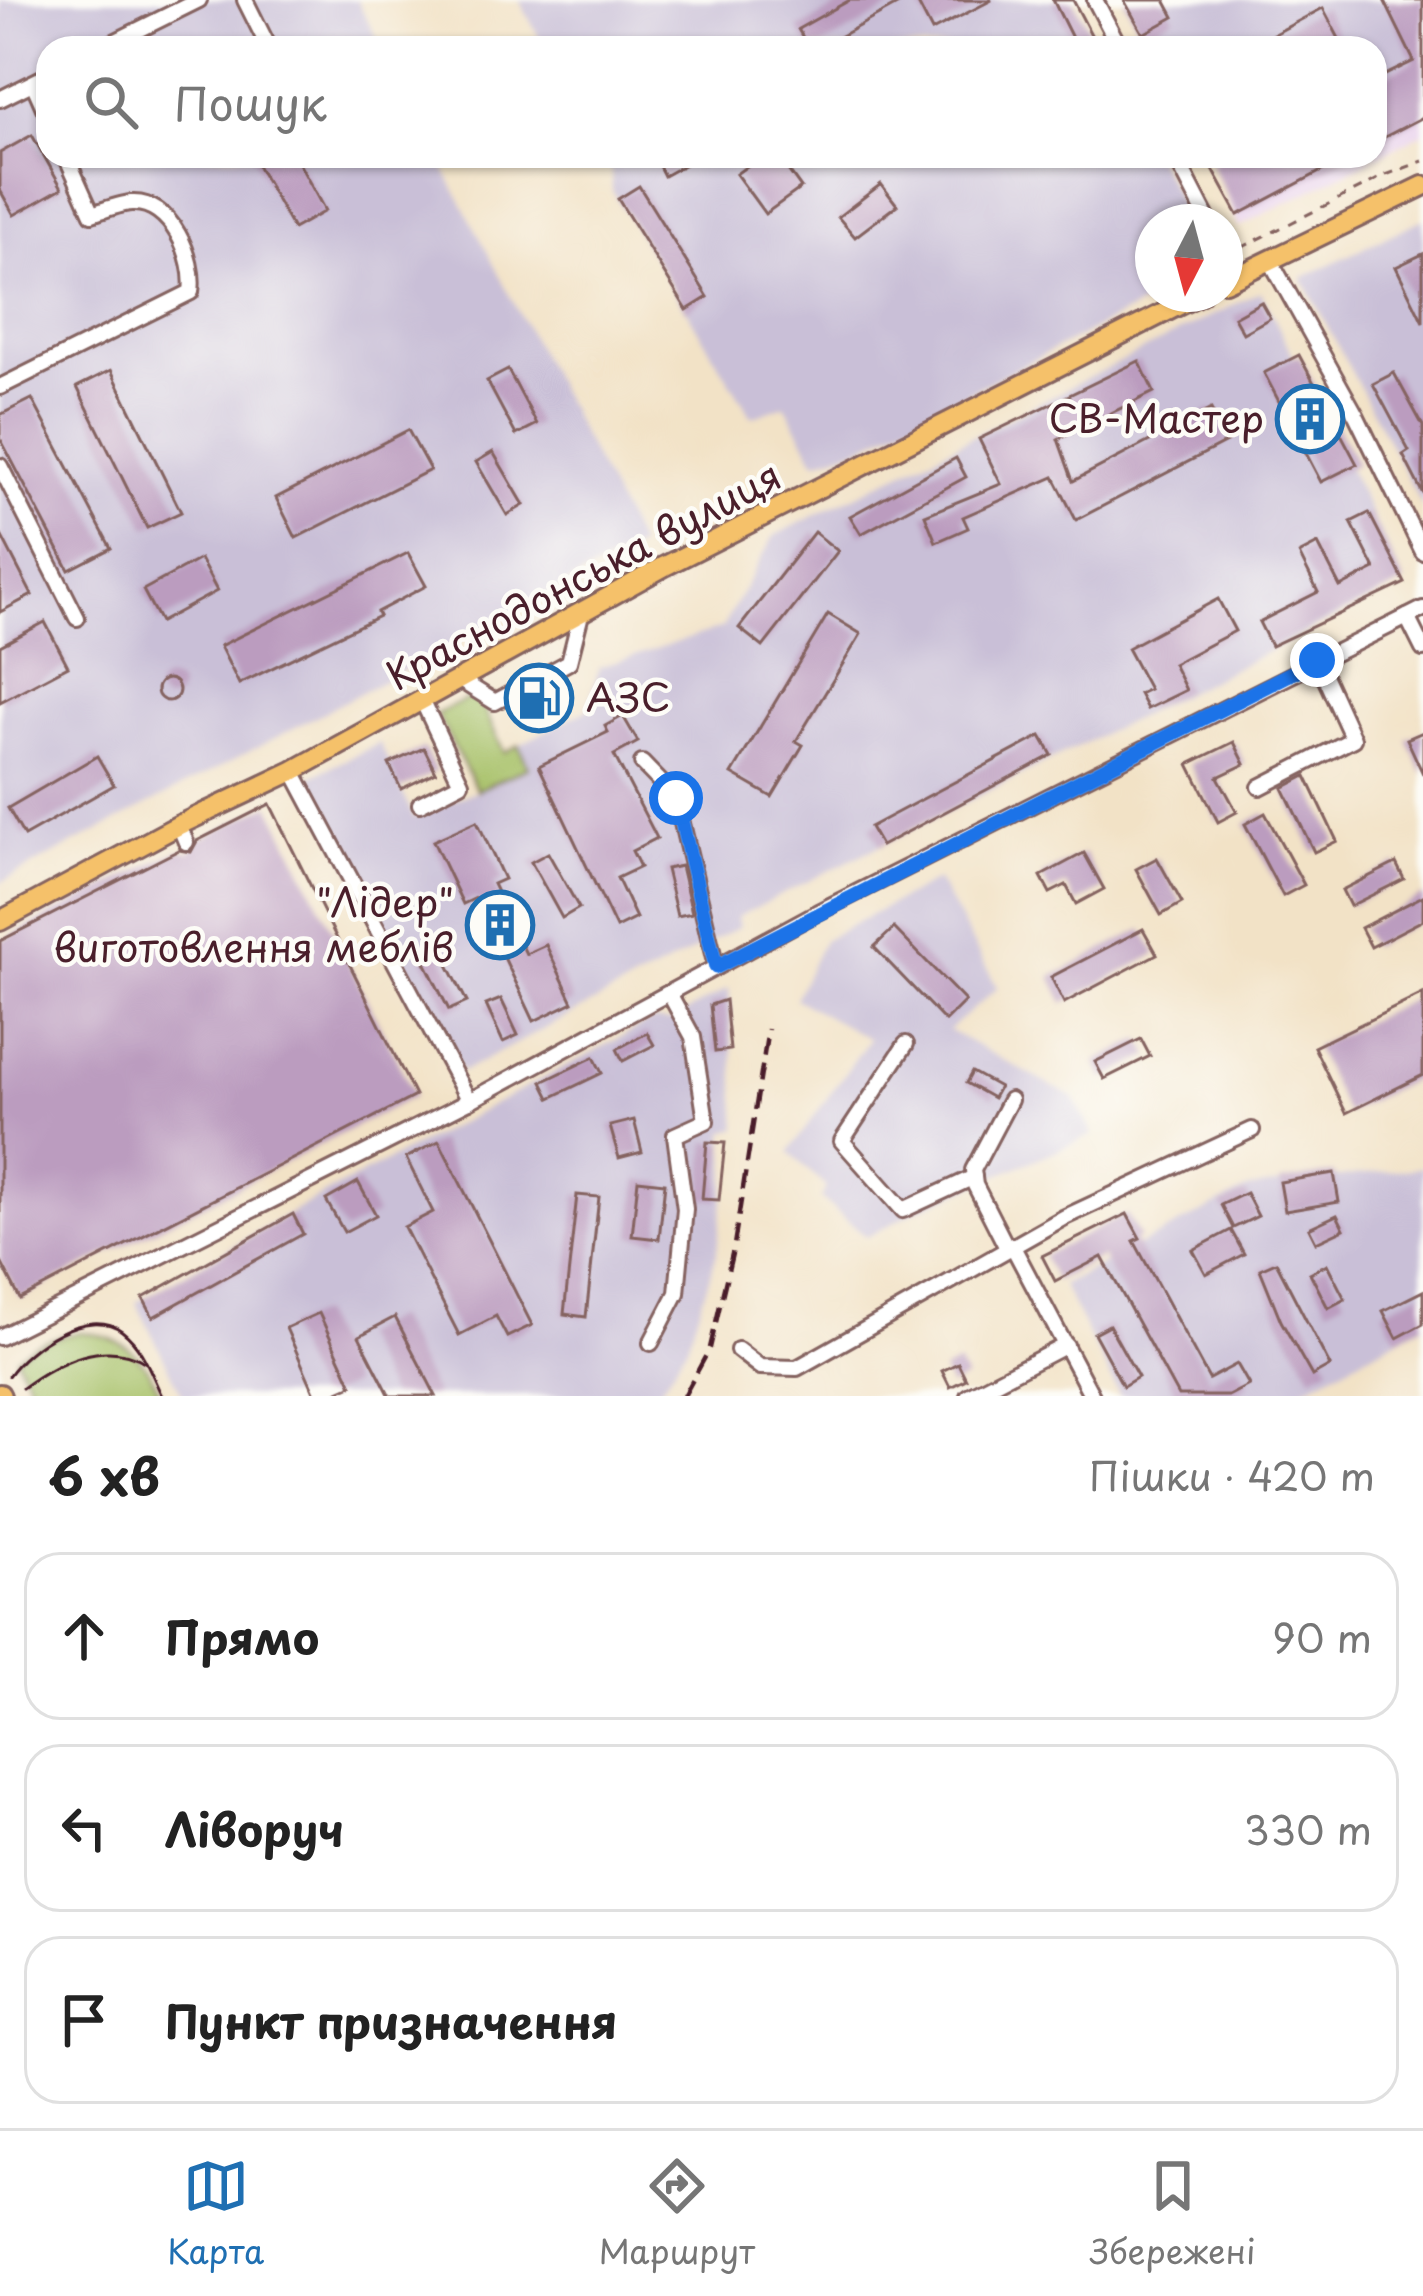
<!DOCTYPE html>
<html lang="uk">
<head>
<meta charset="utf-8">
<style>
  body { margin:0; font-family:"Playpen Sans",sans-serif; background:#f2f2f2; color:#222 }
  .compass { position:absolute; left:1135px; top:204px; width:108px; height:108px; border-radius:50%; background:#fff; box-shadow:0 3px 9px #0004; rotate:186deg }
  .stop { position:absolute; width:36px; height:36px; margin:-27px; border:9px solid #1a73e8; border-radius:50%; background:#fff }
  .stop.end { background:#1a73e8; border-color:#fff; box-shadow:0 3px 12px #0008 }
  .list { margin:0; padding:0; list-style:none }
  h2 { display:flex; justify-content:space-between; align-items:center; height:156px; margin:0; padding:0 48px; font-size:51px }
  h2 small { font-size:39px; font-weight:400; color:#767676 }
  .list li { display:grid; grid-template-columns:78px 1fr auto; gap:36px; align-items:center; box-sizing:border-box; height:168px; margin:0 24px 24px; padding:0 24px; border:3px solid #e0e0e0; border-radius:36px }
  .list b { display:block; font-size:45px; white-space:nowrap }
  .list em { font-size:39px; font-style:normal; color:#767676 }
  .icon { flex:none; width:66px; height:66px; fill:none; stroke:currentColor; stroke-width:2; stroke-linecap:round; stroke-linejoin:round }
  .map { position:relative; flex:none; width:1423px; height:1396px; overflow:hidden }
  .search { position:absolute; background:#fff; box-shadow:0 3px 9px #0004; left:36px; right:36px; top:36px; height:132px; display:flex; align-items:center; gap:30px; box-sizing:border-box; padding:0 42px; border-radius:36px; color:#767676; font-size:45px }
  .sheet { height:732px; background:#fff }
  nav { display:flex; justify-content:space-around; align-items:center; box-sizing:border-box; height:168px; border-top:3px solid #e0e0e0; background:#fff; font-size:33px; color:#767676 }
  nav a { display:grid; justify-items:center; gap:6px }
  nav .on { color:#1f6fb2 }
  .map>svg:first-child { display:block }
  .built { fill:#e9d2ed }
  .industrial { fill:#c9bfd7 }
  .green { fill:#a5bf65; stroke:#786f48; stroke-width:3 }
  .building { fill:#bb9cbf }
  .lines { fill:none; stroke-linecap:round; stroke-linejoin:round }
  .minor-casing { stroke:#856361; stroke-width:20 }
  .major-casing { stroke:#856361; stroke-width:24 }
  .path { stroke:#856361; stroke-width:3; stroke-dasharray:9 9; stroke-linecap:butt }
  .minor { stroke:#fff; stroke-width:14 }
  .major { stroke:#f5c16b; stroke-width:18 }
  .tram { stroke:#4a1f2b; stroke-width:3 }
  .rail { stroke:#4a1f2b; stroke-width:4.5; stroke-dasharray:18 9; stroke-linecap:butt }
  .route { stroke:#1a73e8; stroke-width:15 }
  .labels { text-anchor:middle; stroke-width:9; stroke-linejoin:round; paint-order:stroke }
  .poi-label { font-size:39px; fill:#4a1f2b; stroke:#fdfcf7; text-anchor:end }
  .street-label { font-size:39px; fill:#4a1f2b; stroke:#fdfcf7 }
</style>
</head>
<body>
<div class="map">
<svg width="1423" height="1396" viewBox="0 0 1423 1396">
  <rect width="100%" height="100%" fill="#fdfcf7"/>
  <filter id="ink" filterUnits="userSpaceOnUse"><feTurbulence type="fractalNoise" baseFrequency=".00833" numOctaves="2"/><feDisplacementMap in="SourceGraphic" scale="24" xChannelSelector="R" yChannelSelector="G"/><feConvolveMatrix kernelMatrix="1 2 1 2 8 2 1 2 1" color-interpolation-filters="sRGB"/></filter>
  <filter id="wash" filterUnits="userSpaceOnUse"><feTurbulence type="fractalNoise" baseFrequency=".004" numOctaves="4" result="noise"/><feDisplacementMap in="SourceGraphic" scale="48" xChannelSelector="R" yChannelSelector="G"/><feGaussianBlur stdDeviation="2.7" result="paint"/><feColorMatrix in="noise" values="0 0 0 0 0 0 0 0 0 0 0 0 0 0 0 0 0 1.4 0 .05"/><feComposite in="paint" operator="in"/></filter>
  <g filter="url(#wash)">
    <rect width="100%" height="100%" fill="#f2e2c6"/>
    <!-- built -->
    <path class="built" d="M1423,56V133L1239,227L1210,156H1375V78Z"/>
    <!-- industrial -->
    <g class="industrial">
      <path d="M0,0H357L382,48H48V156H438L639,546L0,883Z"/>
      <path d="M519,0H1074L1099,48H545Z"/>
      <path d="M1124,0H1423V56L1375,78V48H1149Z"/>
      <path d="M604,156H1155L1189,222H1153V294H1164L860,447L816,461L785,405L752,417L612,191L611,170Z"/>
      <path d="M1423,219V508L1302,278Z"/>
      <path d="M1261,291L1405,583L737,917L739,927L462,1072L304,780L380,743L414,818L524,769L519,745L588,709L599,667L722,628L774,536Z"/>
      <path d="M937,880L998,988L948,1030L1074,1098L1093,1135L921,1208L867,1237L821,1199L826,1187L789,1152L869,1039L795,999L823,940Z"/>
      <path d="M729,988L738,1128L725,1132L727,1171L716,1257L687,1345L656,1396H183L136,1302L310,1202L653,1020L670,1021Z"/>
      <path d="M1423,1167V1325L1290,1396H1120L1062,1285L1250,1188Z"/>
    </g>
    <!-- green -->
    <g class="green">
      <path d="M470,698L482,705L504,752L519,745L528,767L477,790L436,714Z"/>
      <path d="M81,1332C126,1337 144,1356 162,1396H35L16,1358C32,1341 58,1337 81,1332Z"/>
    </g>
    <g id="blocks">
      <!-- building -->
      <g class="building">
        <path d="M850,0H906L819,48H809L798,29Z"/>
        <path d="M916,0H992L932,31Z"/>
        <path d="M1053,0H1073L1098,48H1077Z"/>
        <path d="M1124,0H1165L1174,17L1143,34Z"/>
        <path d="M1384,0H1423V117L1375,142V80L1414,61Z"/>
        <path d="M1323,8L1344,48H1248Z"/>
        <path d="M32,135L62,188L14,215L0,190V153Z"/>
        <path d="M252,156H295L325,211L293,229Z"/>
        <path d="M654,156H700L664,176Z"/>
        <path d="M761,156H778L801,188L765,214L736,174Z"/>
        <path d="M1225,156H1350L1238,215L1210,164Z"/>
        <path d="M881,184L897,205L855,237L838,217Z"/>
        <path d="M639,186L708,297L687,310L618,199Z"/>
        <path d="M1423,254V322L1396,267Z"/>
        <path d="M1261,302L1270,318L1243,333L1234,317Z"/>
        <path d="M1299,355L1357,464L1321,482L1264,373Z"/>
        <path d="M1139,361L1154,392L1058,439L1073,481L1211,409L1228,441L1076,520L1054,477L963,517L968,528L936,542L925,515L1001,484L979,439Z"/>
        <path d="M111,370L181,512L147,528L77,387Z"/>
        <path d="M508,370L537,424L516,435L487,381Z"/>
        <path d="M1394,373L1423,426V494L1403,455L1409,451L1373,384Z"/>
        <path d="M32,399L111,548L69,570L0,438V415Z"/>
        <path d="M408,430L430,470L296,538L276,498Z"/>
        <path d="M493,452L524,505L507,515L476,462Z"/>
        <path d="M956,458L966,477L861,534L850,516Z"/>
        <path d="M1369,513L1405,583L1271,646L1259,622L1318,592L1299,554L1318,544L1340,587L1375,569L1351,522Z"/>
        <path d="M814,532L838,551L763,647L739,628Z"/>
        <path d="M0,533L32,595L0,612Z"/>
        <path d="M408,553L426,586L377,612L379,616L239,684L220,646Z"/>
        <path d="M200,559L217,591L160,622L143,590Z"/>
        <path d="M1218,599L1235,631L1173,664L1186,690L1147,709L1139,694L1149,689L1127,648Z"/>
        <path d="M828,614L861,634L796,741L803,745L772,797L732,774Z"/>
        <path d="M45,622L68,666L0,702V646Z"/>
        <path d="M563,678L549,687L555,699L532,711L526,699L510,707Z"/>
        <circle cx="168" cy="690" r="11"/>
        <path d="M623,716L638,742L614,755L657,838L632,851L640,867L617,878L636,918L616,928L539,766L608,732L605,726Z"/>
        <path d="M1423,732V774L1407,739Z"/>
        <path d="M1041,736L1052,755L881,846L870,827Z"/>
        <path d="M1234,742L1245,764L1218,777L1237,812L1218,822L1189,764Z"/>
        <path d="M424,748L436,772L401,789L389,764Z"/>
        <path d="M97,756L114,785L24,836L8,808Z"/>
        <path d="M1306,776L1337,841L1314,852L1283,788Z"/>
        <path d="M270,804L415,1096L20,1299L0,1260V941L179,850L191,852L197,841Z"/>
        <path d="M1265,813L1304,885L1283,896L1245,824Z"/>
        <path d="M477,821L504,879L493,884L526,954L546,945L573,1002L534,1021L476,898L463,904L433,841Z"/>
        <path d="M548,853L579,908L562,918L531,862Z"/>
        <path d="M1084,853L1104,889L1076,904L1066,885L1050,893L1041,876Z"/>
        <path d="M1157,858L1182,903L1161,915L1136,869Z"/>
        <path d="M1396,863L1404,879L1350,906L1342,890Z"/>
        <path d="M681,866L692,913L677,916L666,869Z"/>
        <path d="M1423,896V920L1371,947L1361,928Z"/>
        <path d="M894,928L965,1001L945,1021L874,947Z"/>
        <path d="M1143,929L1157,954L1064,1003L1051,977Z"/>
        <path d="M437,943L467,1002L449,1010L420,952Z"/>
        <path d="M1423,994V1075L1346,1113L1314,1047Z"/>
        <path d="M501,999L518,1035L503,1042L486,1005Z"/>
        <path d="M725,1000L730,1050L715,1052L710,1005Z"/>
        <path d="M647,1033L654,1045L623,1061L617,1049Z"/>
        <path d="M1141,1039L1150,1056L1104,1079L1095,1062Z"/>
        <path d="M594,1057L602,1073L550,1098L542,1082Z"/>
        <path d="M972,1072L999,1087L993,1098L966,1083Z"/>
        <path d="M634,1120L642,1152L619,1158L610,1126Z"/>
        <path d="M439,1141L532,1325L507,1337L496,1316L459,1335L404,1227L433,1212L406,1158Z"/>
        <path d="M707,1142L725,1143L719,1200L702,1199Z"/>
        <path d="M1334,1173L1339,1202L1285,1211L1280,1182Z"/>
        <path d="M638,1180L665,1183L659,1239L632,1236Z"/>
        <path d="M358,1182L376,1215L344,1232L326,1200Z"/>
        <path d="M1246,1193L1258,1216L1233,1228L1221,1205Z"/>
        <path d="M577,1195L599,1197L586,1317L564,1314Z"/>
        <path d="M293,1214L303,1234L153,1317L143,1298Z"/>
        <path d="M1127,1214L1140,1238L1134,1241L1209,1379L1237,1364L1249,1385L1228,1396H1178L1102,1257L1055,1281L1042,1256Z"/>
        <path d="M1337,1215L1344,1229L1316,1242L1309,1228Z"/>
        <path d="M1231,1230L1244,1254L1206,1274L1193,1250Z"/>
        <path d="M1276,1262L1330,1366L1312,1376L1281,1321L1260,1269Z"/>
        <path d="M1327,1264L1345,1299L1328,1308L1310,1273Z"/>
        <path d="M1423,1291V1324L1397,1338L1383,1311Z"/>
        <path d="M319,1313L352,1385L327,1396H316L286,1328Z"/>
        <path d="M395,1317L436,1396H390L359,1336Z"/>
        <path d="M1109,1325L1138,1377L1123,1386L1094,1333Z"/>
        <path d="M958,1363L966,1379L950,1387L942,1371Z"/>
      </g>
    </g>
  </g>
  <g filter="url(#ink)">
    <use href="#blocks" fill-opacity="0" stroke="#856361" stroke-width="3"/>
    <g class="lines">
      <defs>
        <g id="minor">
          <path d="M245,0L269,48"/>
          <path d="M1095,0L1120,48"/>
          <path d="M102,48L199,0"/>
          <path d="M33,83L48,117"/>
          <path d="M0,99L48,75"/>
          <path d="M1175,156L1209,222"/>
          <path d="M1225,253L1237,276"/>
          <path d="M1270,260L1356,415L1423,552"/>
          <path d="M0,387L191,292C196,259 171,200 131,203C119,204 104,210 92,214L66,156"/>
          <path d="M0,466L77,618"/>
          <path d="M1407,617L1423,649"/>
          <path d="M460,680L495,702L569,662L581,614"/>
          <path d="M642,763L676,798L716,967"/>
          <path d="M293,771L469,1101"/>
          <path d="M1260,787L1353,739L1317,660"/>
          <path d="M420,804L461,783L422,700"/>
          <path d="M179,825L186,842"/>
          <path d="M906,1044L842,1141L903,1210L974,1177"/>
          <path d="M1012,1245L1092,1396"/>
          <path d="M1007,1248L975,1185L973,1170L1010,1100"/>
          <path d="M0,1337L469,1101L818,912L1423,609"/>
          <path d="M651,1343L677,1293L685,1209L675,1135L706,1121L693,1037L669,993"/>
          <path d="M738,1350L760,1367L797,1368L1065,1217L1252,1130"/>
          <path d="M968,1396L1066,1345"/>
        </g>
        <g id="major">
          <path d="M1225,282L1423,186"/>
          <path d="M0,921L179,825L293,771L665,566L1201,294"/>
          <path d="M0,1394L1,1396"/>
        </g>
      </defs>
      <!-- minor casing -->
      <use href="#minor" class="minor-casing"/>
      <!-- major casing -->
      <use href="#major" class="major-casing"/>
      <!-- path -->
      <path class="path" d="M1241,248L1386,175L1423,161"/>
      <!-- minor -->
      <use href="#minor" class="minor"/>
      <!-- major -->
      <use href="#major" class="major"/>
      <!-- tram -->
      <g class="tram">
        <path d="M8,1376C28,1347 88,1305 122,1331C143,1347 151,1374 162,1396"/>
        <path d="M22,1388C57,1362 106,1337 146,1363"/>
      </g>
      <!-- rail -->
      <path class="rail" d="M684,1396L710,1348L734,1245L768,1029"/>
    </g>
  </g>
  <g class="lines" filter="url(#ink)">
    <!-- route -->
    <path class="route" d="M676,798L716,967L1317,660"/>
  </g>
  <!-- icons -->
  <defs>
    <symbol id="building-ring" viewBox="-11 -11 22 22"><circle r="9.5" fill="#fdfcf7" stroke="#1f6fb2" stroke-width="1.5"/><path d="M-4-6H4V6H1V3H-1V6H-4ZM-2.5-4.3h1.7v1.8h-1.7ZM.8-4.3h1.7v1.8H.8ZM-2.5-1h1.7V.8h-1.7ZM.8-1h1.7V.8H.8Z" fill="#1f6fb2"/></symbol>
    <symbol id="fuel-ring" viewBox="-11 -11 22 22"><circle r="9.5" fill="#fdfcf7" stroke="#1f6fb2" stroke-width="1.5"/><path d="M-5.5-6h7V0h2V4h1.3V-2.5L3-4.5l.8-.8L6-3V5H2.5V1h-1V6h-7ZM-4.2-4.7v3.2H.2V-4.7Z" fill="#1f6fb2"/></symbol>
  </defs>
  <g fill-rule="evenodd">
    <use href="#building-ring" x="1272" y="381" width="76" height="76"/>
    <use href="#fuel-ring" x="501" y="660" width="76" height="76"/>
    <use href="#building-ring" x="462" y="887" width="76" height="76"/>
  </g>
  <g class="labels">
    <!-- poi labels -->
    <g class="poi-label">
      <text x="1264" y="433">СВ-Мастер</text>
      <text x="586" y="712" text-anchor="start">АЗС</text>
      <text x="454" y="917">"Лідер"<tspan x="454" dy="45">виготовлення меблів</tspan></text>
    </g>
    <!-- street labels -->
    <g class="street-label">
      <text transform="translate(584 576) rotate(-28)" y="14">Краснодонська вулиця</text>
    </g>
  </g>
</svg>
<svg class="compass" viewBox="-18 -18 36 36"><path d="M0-13l5 13h-10z" fill="#e53935"/><path d="M0 13l5-13h-10z" fill="#767676"/></svg>
<div class="stop" style="left:676px;top:798px"></div>
<div class="stop end" style="left:1317px;top:660px"></div>
<div class="search"><svg class="icon" aria-label="search" viewBox="0 0 24 24"><circle cx="10" cy="10" r="6"/><path d="M15 15l6 6"/></svg>Пошук</div>
</div>
<section class="sheet">
<h2>6 хв<small>Пішки · 420 m</small></h2>
<ul class="list">
<li><svg class="icon" aria-label="ahead" viewBox="0 0 24 24"><path d="M12 20V5M6 11l6-6 6 6"/></svg><div><b>Прямо</b></div><em>90 m</em></li>
<li><svg class="icon" aria-label="left" viewBox="0 0 24 24"><path d="M17 20v-9H6M10 6l-5 5 5 5"/></svg><div><b>Ліворуч</b></div><em>330 m</em></li>
<li><svg class="icon" aria-label="arrive" viewBox="0 0 24 24"><path d="M6 21V4h12l-3 4 3 4H6"/></svg><div><b>Пункт призначення</b></div></li>
</ul>
</section>
<nav>
<a class="on"><svg class="icon" aria-label="map" viewBox="0 0 24 24"><path d="M3 6l6-2 6 2 6-2v14l-6 2-6-2-6 2zM9 4v14M15 6v14"/></svg>Карта</a>
<a><svg class="icon" aria-label="directions" viewBox="0 0 24 24"><path d="M12 3l9 9-9 9-9-9zM9 14v-3h6M13 9l2 2-2 2"/></svg>Маршрут</a>
<a><svg class="icon" aria-label="saved" viewBox="0 0 24 24"><path d="M7 4h10v16l-5-4-5 4z"/></svg>Збережені</a>
</nav>
</body>
</html>
